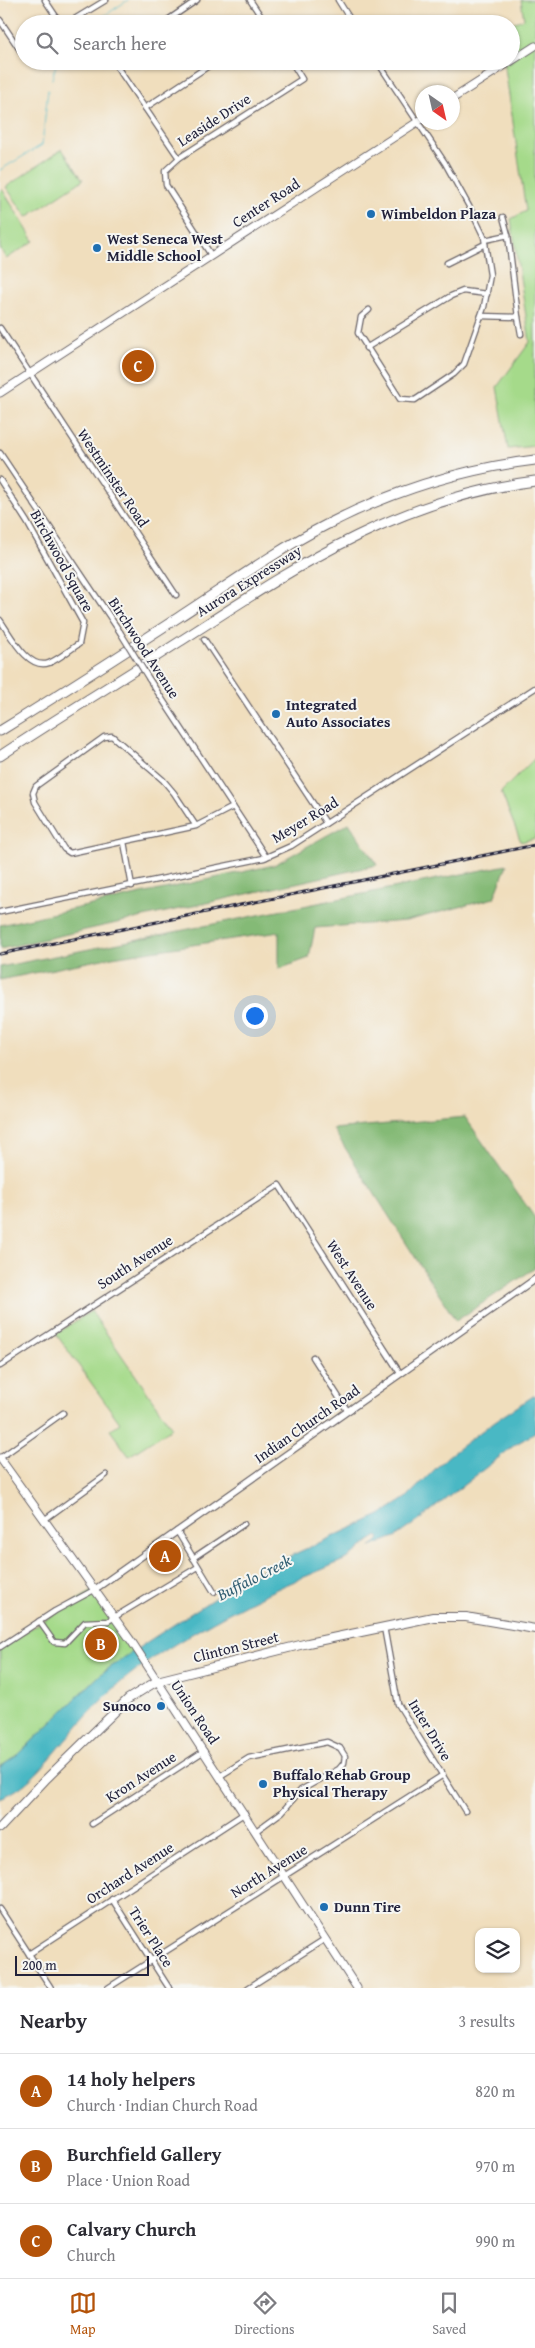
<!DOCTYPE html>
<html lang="en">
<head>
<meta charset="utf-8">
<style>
  body { margin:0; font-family:"Gentium Book Plus",serif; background:#f2f2f3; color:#2b2b33 }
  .controls { position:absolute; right:15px; bottom:15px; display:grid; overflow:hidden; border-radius:10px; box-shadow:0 1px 4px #0004 }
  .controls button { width:45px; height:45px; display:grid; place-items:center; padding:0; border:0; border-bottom:1px solid #e1e1e2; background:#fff; color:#2b2b33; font:25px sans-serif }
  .compass { position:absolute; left:415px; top:85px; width:45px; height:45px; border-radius:50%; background:#fff; box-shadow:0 1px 4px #0004; rotate:146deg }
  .scale { position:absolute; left:15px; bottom:12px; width:134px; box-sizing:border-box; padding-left:5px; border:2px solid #22223b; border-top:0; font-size:14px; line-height:18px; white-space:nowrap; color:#22223b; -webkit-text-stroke:4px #f6f6f2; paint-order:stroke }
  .you { position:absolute; left:254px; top:1015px; width:18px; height:18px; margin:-12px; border:4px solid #fff; border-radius:50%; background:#1a73e8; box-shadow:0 0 0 8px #1a73e833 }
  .badge { display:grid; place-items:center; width:32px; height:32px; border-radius:50%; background:#b45309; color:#fff; font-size:16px; font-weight:700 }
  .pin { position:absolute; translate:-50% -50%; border:2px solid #fff; box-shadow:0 1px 5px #0006 }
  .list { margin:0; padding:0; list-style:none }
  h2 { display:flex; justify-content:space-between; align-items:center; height:65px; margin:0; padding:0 20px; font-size:21px }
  h2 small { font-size:16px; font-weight:400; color:#7c7c81 }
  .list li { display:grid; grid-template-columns:32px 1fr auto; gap:15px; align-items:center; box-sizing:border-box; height:75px; padding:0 20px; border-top:1px solid #e1e1e2 }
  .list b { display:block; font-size:19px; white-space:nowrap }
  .list p { margin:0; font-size:16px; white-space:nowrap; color:#7c7c81 }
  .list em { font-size:16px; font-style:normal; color:#7c7c81 }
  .icon { flex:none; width:28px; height:28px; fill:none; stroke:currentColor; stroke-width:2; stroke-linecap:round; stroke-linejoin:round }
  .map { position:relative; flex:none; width:535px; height:1988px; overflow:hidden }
  .search { position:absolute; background:#fff; box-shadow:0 1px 4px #0004; left:15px; right:15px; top:15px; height:55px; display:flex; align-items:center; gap:12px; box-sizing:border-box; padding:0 18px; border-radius:28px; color:#7c7c81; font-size:19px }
  .sheet { height:290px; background:#fff }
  nav { display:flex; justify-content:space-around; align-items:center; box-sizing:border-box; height:70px; border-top:1px solid #e1e1e2; background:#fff; font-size:14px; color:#7c7c81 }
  nav a { display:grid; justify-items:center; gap:2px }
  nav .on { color:#b45309 }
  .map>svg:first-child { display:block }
  .green { fill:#a5da8a; stroke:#647e62 }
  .forest { fill:#84ba76; stroke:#536e58 }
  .water { fill:#4ab8c4; stroke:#366d80 }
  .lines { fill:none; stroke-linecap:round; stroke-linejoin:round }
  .stream { stroke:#4ab8c4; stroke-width:1 }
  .minor-casing { stroke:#6a6468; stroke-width:7 }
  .tertiary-casing { stroke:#6a6468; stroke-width:8 }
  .secondary-casing { stroke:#6a6468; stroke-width:9 }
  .primary-casing { stroke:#6a6468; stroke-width:10 }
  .motorway-casing { stroke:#6a6468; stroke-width:11 }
  .minor { stroke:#fff; stroke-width:4.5 }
  .tertiary { stroke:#fff; stroke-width:5.5 }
  .secondary { stroke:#fff; stroke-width:7 }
  .primary { stroke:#fff; stroke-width:8 }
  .motorway { stroke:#fff; stroke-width:9 }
  .rail-casing { stroke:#22223b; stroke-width:3 }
  .rail { stroke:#f6f6f2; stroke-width:1; stroke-dasharray:4; stroke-linecap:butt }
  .minor-bridge-casing { stroke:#6a6468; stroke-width:7; stroke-linecap:butt }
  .minor-bridge { stroke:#fff; stroke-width:4.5 }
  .poi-dot { fill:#1f6fb2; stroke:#f6f6f2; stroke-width:2 }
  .labels { text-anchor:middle; stroke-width:4; stroke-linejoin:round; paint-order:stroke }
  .street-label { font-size:15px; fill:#22223b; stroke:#f6f6f2 }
  .poi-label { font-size:15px; font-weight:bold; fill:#22223b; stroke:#f6f6f2; text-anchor:start }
  .water-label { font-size:16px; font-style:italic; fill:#325e72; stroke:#f6f6f2 }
</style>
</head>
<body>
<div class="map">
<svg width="535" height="1988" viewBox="0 0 535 1988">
  <rect width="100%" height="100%" fill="#f6f6f2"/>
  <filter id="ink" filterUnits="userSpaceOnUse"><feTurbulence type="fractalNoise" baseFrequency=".02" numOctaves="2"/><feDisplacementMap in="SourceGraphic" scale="10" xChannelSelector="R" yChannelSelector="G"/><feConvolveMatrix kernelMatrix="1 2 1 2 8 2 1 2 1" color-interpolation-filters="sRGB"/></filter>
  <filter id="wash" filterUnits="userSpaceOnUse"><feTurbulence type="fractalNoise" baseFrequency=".0096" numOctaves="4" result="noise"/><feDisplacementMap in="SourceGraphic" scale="20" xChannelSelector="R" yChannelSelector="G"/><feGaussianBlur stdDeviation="1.12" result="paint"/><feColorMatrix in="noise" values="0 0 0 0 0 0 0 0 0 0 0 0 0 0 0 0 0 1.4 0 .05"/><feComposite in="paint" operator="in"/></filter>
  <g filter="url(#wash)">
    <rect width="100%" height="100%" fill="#f0debd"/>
    <!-- green -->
    <g class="green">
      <path d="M521,0H535V446L508,449L497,387L530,342L511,219L526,211L504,61H511V24H509L524,19Z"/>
      <path d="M62,149L83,180L27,217L6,187Z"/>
      <path d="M2,189L34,241L6,259L0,248V191Z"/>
      <path d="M535,758V838L521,842L501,792Z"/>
      <path d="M91,1311L172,1428L129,1456L110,1430L120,1423L56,1334Z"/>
      <path d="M94,1590L135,1650L102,1673L18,1755L0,1767V1647Z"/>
    </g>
    <!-- forest -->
    <g class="forest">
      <path d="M349,823L377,865L0,949V925L274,865Z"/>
      <path d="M507,865L494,898L406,921L315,928L309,958L279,969V932L112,957L0,980V967Z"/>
      <path d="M465,1117L535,1218V1268L456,1321L333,1129Z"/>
    </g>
    <!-- water -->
    <path class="water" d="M535,1395V1433L516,1444L419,1520L395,1537L370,1547L380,1539L378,1536C365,1542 357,1554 344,1560C318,1572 290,1582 264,1595C223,1615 168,1646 131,1674C109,1691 90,1712 72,1733C51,1756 31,1787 0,1798V1767L18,1755L102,1673L147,1642L233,1586L277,1562L380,1515L405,1499L447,1457L495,1421Z"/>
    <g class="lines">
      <!-- stream -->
      <g class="stream">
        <path d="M92,24L128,0"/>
        <path d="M52,79L57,61"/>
        <path d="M0,170L42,145L48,90"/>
      </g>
    </g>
  </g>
  <g filter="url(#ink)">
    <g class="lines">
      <defs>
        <g id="minor">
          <path d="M45,0L61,24"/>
          <path d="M250,0L266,24"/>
          <path d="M338,0L353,24"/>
          <path d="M0,20L24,56"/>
          <path d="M63,24L73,20L106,0"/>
          <path d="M162,24L197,0"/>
          <path d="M113,61L179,158"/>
          <path d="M145,108L216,61"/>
          <path d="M503,217L508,235"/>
          <path d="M211,255L166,185L165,171L179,158L302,79L291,61"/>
          <path d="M447,263L485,244"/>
          <path d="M369,310L361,317L358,333L400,399L415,400L454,374L464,364L484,307L490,275L484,237L471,210L445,163L377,61"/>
          <path d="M481,316L518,317L508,235L485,240"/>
          <path d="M518,317L521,334"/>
          <path d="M0,328L176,595"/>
          <path d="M366,348L451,296L463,291L487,294"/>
          <path d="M0,453L120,632"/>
          <path d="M0,480L27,522L83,623L79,644C69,650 59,659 49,663C28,671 10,634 0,620"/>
          <path d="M204,639L326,823"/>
          <path d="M149,679L266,857"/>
          <path d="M196,826L174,793L163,780L112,736L104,737L36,786L33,793L35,802L64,849L70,853L196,826L233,807"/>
          <path d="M124,842L132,886"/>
          <path d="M0,912L264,858L291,846L535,688"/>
          <path d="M313,1357L347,1410"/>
          <path d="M0,1366L279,1185L400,1373"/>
          <path d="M0,1458L63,1413"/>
          <path d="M44,1520L106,1475"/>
          <path d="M177,1531L214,1592"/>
          <path d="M193,1558L244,1524"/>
          <path d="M39,1621L54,1642L65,1643L85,1622L108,1621L198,1567"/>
          <path d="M384,1627L398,1704L465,1811"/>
          <path d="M0,1647L55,1611L94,1590"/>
          <path d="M220,1776L249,1758L327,1742L340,1748L345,1756L344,1763L339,1769L301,1790L282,1812L256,1831"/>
          <path d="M92,1824L204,1751"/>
          <path d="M112,1899L169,1988"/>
          <path d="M0,1909L51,1988"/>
          <path d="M29,1954L245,1813"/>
          <path d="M108,1988L443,1775"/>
          <path d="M248,1988L325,1939"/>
        </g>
        <path id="tertiary" d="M94,1590L535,1279"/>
        <g id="secondary">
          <path d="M452,99L535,46"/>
          <path d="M0,393L422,119"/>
          <path d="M0,1458L132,1642L357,1988"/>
        </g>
        <path id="primary" d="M0,1828L45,1780L128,1699L157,1681L308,1643L433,1617H466L535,1629"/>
        <g id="motorway">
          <path d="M0,731C60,694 119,656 179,617C227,586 275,551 326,525C392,491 462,469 535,460"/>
          <path d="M0,756C59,717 120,680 179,642C294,568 395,499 535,481"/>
        </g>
      </defs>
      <!-- minor casing -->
      <use href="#minor" class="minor-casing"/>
      <!-- tertiary casing -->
      <use href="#tertiary" class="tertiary-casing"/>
      <!-- secondary casing -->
      <use href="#secondary" class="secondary-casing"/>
      <!-- primary casing -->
      <use href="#primary" class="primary-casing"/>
      <!-- motorway casing -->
      <use href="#motorway" class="motorway-casing"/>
      <!-- minor -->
      <use href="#minor" class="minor"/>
      <!-- tertiary -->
      <use href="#tertiary" class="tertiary"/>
      <!-- secondary -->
      <use href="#secondary" class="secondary"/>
      <!-- primary -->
      <use href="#primary" class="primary"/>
      <!-- motorway -->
      <use href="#motorway" class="motorway"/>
      <defs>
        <path id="rail" d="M0,954L535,845"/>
      </defs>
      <!-- rail casing -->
      <use href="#rail" class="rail-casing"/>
      <!-- rail -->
      <use href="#rail" class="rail"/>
      <defs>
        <path id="minor-bridge" d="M120,632L149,679"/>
      </defs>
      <!-- minor-bridge casing -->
      <use href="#minor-bridge" class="minor-bridge-casing"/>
      <!-- minor-bridge -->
      <use href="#minor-bridge" class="minor-bridge"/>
    </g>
  </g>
  <!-- markers -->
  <g class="poi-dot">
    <circle cx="371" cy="214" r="5"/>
    <circle cx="97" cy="248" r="5"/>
    <circle cx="276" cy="714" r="5"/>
    <circle cx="161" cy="1706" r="5"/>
    <circle cx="263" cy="1784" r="5"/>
    <circle cx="324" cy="1907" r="5"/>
  </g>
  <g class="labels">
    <!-- street labels -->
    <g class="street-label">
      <text transform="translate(214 120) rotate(-33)" y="5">Leaside Drive</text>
      <text transform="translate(266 203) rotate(-33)" y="5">Center Road</text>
      <text transform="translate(113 478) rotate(56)" y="5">Westminster Road</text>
      <text transform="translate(62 561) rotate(61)" y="5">Birchwood Square</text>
      <text transform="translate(249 581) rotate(-32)" y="5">Aurora Expressway</text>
      <text transform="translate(144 648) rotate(57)" y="5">Birchwood Avenue</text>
      <text transform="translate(305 820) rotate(-31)" y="5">Meyer Road</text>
      <text transform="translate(135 1262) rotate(-33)" y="5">South Avenue</text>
      <text transform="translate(352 1275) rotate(57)" y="5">West Avenue</text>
      <text transform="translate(307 1424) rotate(-35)" y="5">Indian Church Road</text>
      <text transform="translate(236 1647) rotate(-14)" y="5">Clinton Street</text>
      <text transform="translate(195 1712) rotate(56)" y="5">Union Road</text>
      <text transform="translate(430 1730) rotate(59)" y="5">Inter Drive</text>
      <text transform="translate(141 1777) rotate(-33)" y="5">Kron Avenue</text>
      <text transform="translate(269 1871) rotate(-32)" y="5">North Avenue</text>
      <text transform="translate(130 1873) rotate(-33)" y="5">Orchard Avenue</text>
      <text transform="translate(151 1937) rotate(57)" y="5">Trier Place</text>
    </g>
    <!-- poi labels -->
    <g class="poi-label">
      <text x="381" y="219">Wimbeldon Plaza</text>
      <text x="107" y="244">West Seneca West<tspan x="107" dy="17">Middle School</tspan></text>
      <text x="286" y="710">Integrated<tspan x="286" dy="17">Auto Associates</tspan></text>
      <text x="151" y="1711" text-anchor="end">Sunoco</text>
      <text x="273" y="1780">Buffalo Rehab Group<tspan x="273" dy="17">Physical Therapy</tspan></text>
      <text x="334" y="1912">Dunn Tire</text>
    </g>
    <!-- water labels -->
    <g class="water-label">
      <text transform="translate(254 1577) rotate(-27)" y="6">Buffalo Creek</text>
    </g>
  </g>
</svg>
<div class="controls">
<button><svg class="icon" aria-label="layers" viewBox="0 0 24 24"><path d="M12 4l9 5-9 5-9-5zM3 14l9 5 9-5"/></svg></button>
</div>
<svg class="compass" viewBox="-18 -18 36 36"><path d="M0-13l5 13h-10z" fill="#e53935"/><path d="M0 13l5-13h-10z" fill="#7c7c81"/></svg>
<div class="scale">200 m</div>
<div class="you"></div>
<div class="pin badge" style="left:165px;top:1556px">A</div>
<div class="pin badge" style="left:101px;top:1644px">B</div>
<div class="pin badge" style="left:138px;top:366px">C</div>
<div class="search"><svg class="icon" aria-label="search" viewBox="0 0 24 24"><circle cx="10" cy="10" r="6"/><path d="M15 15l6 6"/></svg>Search here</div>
</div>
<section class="sheet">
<h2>Nearby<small>3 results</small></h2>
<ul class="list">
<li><span class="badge">A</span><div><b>14 holy helpers</b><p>Church · Indian Church Road</p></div><em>820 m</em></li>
<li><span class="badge">B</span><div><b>Burchfield Gallery</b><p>Place · Union Road</p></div><em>970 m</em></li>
<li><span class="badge">C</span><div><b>Calvary Church</b><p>Church</p></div><em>990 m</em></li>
</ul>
</section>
<nav>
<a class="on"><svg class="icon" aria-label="map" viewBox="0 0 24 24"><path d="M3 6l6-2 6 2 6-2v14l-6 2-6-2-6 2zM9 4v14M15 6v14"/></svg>Map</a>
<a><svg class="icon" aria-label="directions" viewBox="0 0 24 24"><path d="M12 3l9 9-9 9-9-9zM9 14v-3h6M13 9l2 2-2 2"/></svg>Directions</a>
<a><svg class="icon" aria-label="saved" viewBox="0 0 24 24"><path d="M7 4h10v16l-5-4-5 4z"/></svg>Saved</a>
</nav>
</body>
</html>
